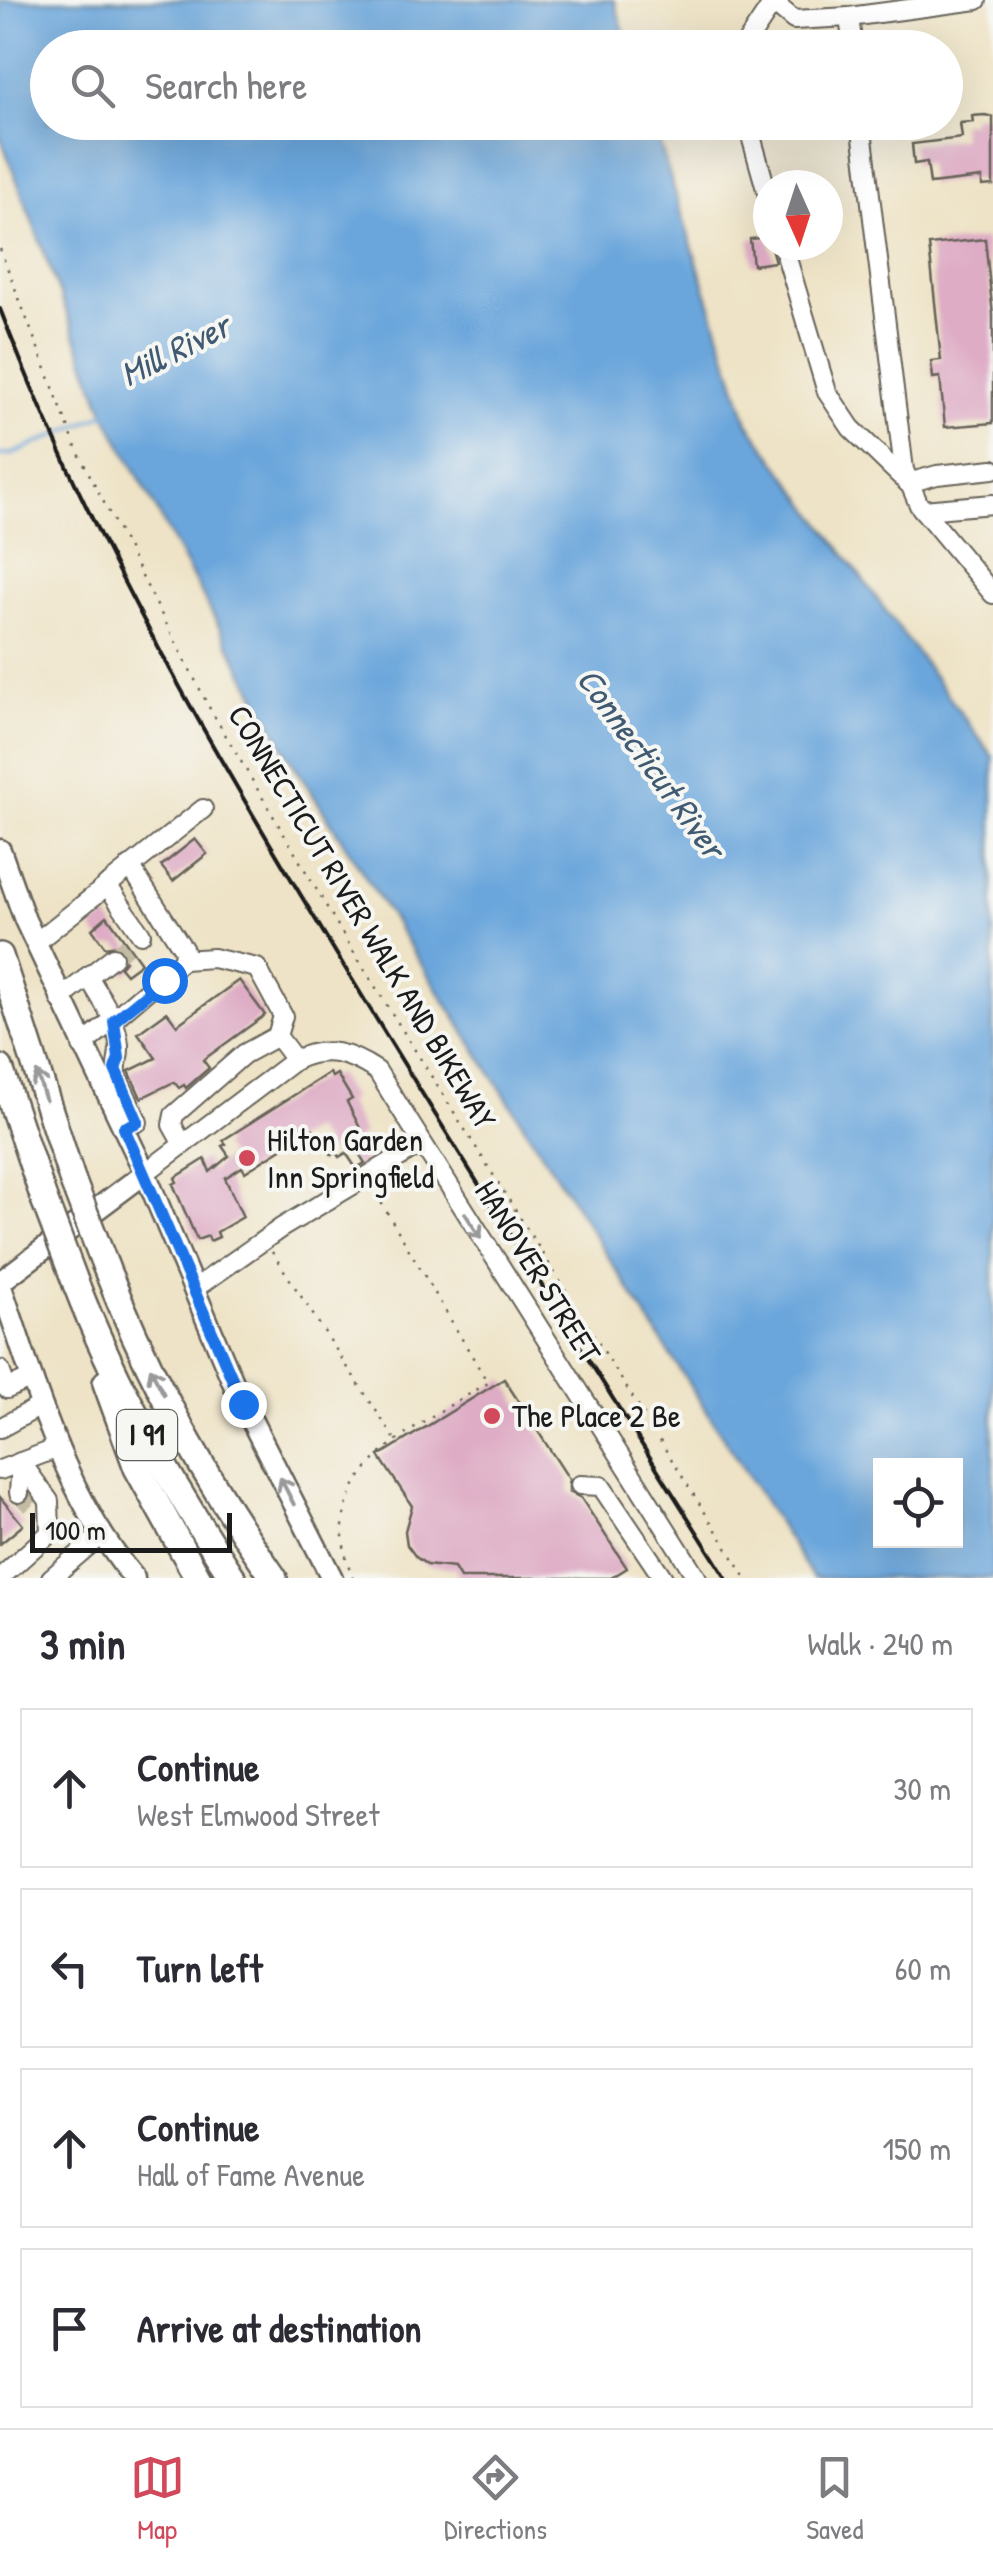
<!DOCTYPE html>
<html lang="en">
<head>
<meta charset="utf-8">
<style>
  body { margin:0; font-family:"Patrick Hand",sans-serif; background:#f7f7f7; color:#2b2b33 }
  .controls { position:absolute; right:30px; bottom:30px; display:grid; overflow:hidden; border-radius:0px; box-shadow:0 10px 40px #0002 }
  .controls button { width:90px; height:90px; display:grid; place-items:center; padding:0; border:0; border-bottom:2px solid #e1e1e2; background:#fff; color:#2b2b33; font:50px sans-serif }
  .compass { position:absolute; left:753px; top:170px; width:90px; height:90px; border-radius:50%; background:#fff; box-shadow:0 10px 40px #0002; rotate:177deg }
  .scale { position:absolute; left:30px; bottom:25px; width:202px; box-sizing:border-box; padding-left:10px; border:5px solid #1c1c1c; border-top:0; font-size:28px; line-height:35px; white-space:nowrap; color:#1c1c1c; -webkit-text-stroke:8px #f6f6f2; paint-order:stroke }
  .stop { position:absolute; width:30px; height:30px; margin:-22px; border:8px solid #1a73e8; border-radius:50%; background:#fff }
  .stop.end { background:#1a73e8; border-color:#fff; box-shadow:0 2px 10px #0008 }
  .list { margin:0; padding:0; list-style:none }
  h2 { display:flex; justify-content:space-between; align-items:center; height:130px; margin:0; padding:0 40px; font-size:42px }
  h2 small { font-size:32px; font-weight:400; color:#7c7c81 }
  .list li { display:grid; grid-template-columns:65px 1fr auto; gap:30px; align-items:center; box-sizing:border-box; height:160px; margin:0 20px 20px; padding:0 20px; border:2px solid #e1e1e2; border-radius:0px }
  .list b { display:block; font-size:38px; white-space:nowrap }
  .list p { margin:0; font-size:32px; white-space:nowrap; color:#7c7c81 }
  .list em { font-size:32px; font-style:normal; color:#7c7c81 }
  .icon { flex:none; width:55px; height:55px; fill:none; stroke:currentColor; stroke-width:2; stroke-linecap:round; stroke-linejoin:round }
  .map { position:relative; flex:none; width:993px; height:1578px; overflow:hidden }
  .search { position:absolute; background:#fff; box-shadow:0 10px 40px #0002; left:30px; right:30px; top:30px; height:110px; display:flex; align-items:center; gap:25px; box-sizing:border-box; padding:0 35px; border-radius:55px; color:#7c7c81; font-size:38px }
  .sheet { height:850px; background:#fff }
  nav { display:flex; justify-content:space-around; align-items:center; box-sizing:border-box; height:140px; border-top:2px solid #e1e1e2; background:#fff; font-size:28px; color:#7c7c81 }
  nav a { display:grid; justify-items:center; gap:5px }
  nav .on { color:#d1495b }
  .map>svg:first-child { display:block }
  .water { fill:#6aa6db; stroke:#43617c; stroke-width:2.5; fill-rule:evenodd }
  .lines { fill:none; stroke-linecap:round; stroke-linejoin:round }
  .stream { stroke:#6aa6db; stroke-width:4 }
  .building { fill:#deacc5 }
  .minor-tunnel { stroke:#c4bba4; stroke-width:18; stroke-dasharray:18 9; stroke-linecap:butt }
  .minor-casing { stroke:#666258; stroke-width:22 }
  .major-casing { stroke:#666258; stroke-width:25 }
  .highway-casing { stroke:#666258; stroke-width:30 }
  .path { stroke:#666258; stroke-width:2.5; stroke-dasharray:2.5 8; stroke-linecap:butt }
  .minor { stroke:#fff; stroke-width:18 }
  .major { stroke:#fff; stroke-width:20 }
  .highway { stroke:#fff; stroke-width:25 }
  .rail { stroke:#1c1c1c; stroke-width:4 }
  .highway-bridge-casing { stroke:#666258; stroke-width:30; stroke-linecap:butt }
  .highway-bridge { stroke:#fff; stroke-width:25 }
  .oneway { stroke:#999 }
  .route { stroke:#1a73e8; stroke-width:12 }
  .poi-dot { fill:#d1495b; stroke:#f6f6f2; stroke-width:4 }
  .labels { text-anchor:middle; stroke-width:8; stroke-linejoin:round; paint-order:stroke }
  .shield { fill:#f6f6f2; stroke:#5d5d5c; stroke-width:2.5 }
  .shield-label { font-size:30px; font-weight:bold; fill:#1c1c1c }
  .street-label { font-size:32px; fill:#1c1c1c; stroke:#f6f6f2 }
  .poi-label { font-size:32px; fill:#1c1c1c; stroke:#f6f6f2; text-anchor:start }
  .water-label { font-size:35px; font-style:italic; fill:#3f5a72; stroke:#f6f6f2 }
</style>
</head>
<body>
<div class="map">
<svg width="993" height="1578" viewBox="0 0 993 1578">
  <rect width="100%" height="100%" fill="#f6f6f2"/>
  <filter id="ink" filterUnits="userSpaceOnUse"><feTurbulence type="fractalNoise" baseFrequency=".01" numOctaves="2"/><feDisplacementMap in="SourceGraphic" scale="20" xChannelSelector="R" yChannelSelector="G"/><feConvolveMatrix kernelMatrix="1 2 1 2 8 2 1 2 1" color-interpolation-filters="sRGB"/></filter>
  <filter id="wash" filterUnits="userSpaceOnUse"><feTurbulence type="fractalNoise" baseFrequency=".0048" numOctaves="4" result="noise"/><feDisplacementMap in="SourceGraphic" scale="40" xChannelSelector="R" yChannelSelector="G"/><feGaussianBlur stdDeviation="2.25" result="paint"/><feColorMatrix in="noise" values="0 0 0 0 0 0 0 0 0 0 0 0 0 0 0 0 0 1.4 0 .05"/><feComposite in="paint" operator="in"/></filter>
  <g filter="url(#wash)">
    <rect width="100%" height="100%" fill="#eee3c6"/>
    <!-- water -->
    <path class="water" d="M0,0H614L629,47L48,48V122L653,123L748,423L993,757V1578H813L289,757L105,414L0,136ZM880,1466H956V1540H880Z"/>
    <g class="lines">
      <!-- stream -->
      <path class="stream" d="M0,455L13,454L107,413"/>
    </g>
    <g id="blocks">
      <!-- building -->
      <g class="building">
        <path d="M985,115L993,117V185L982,186V178L930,184L927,162L914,164L912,144L962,138L960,123L973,122L972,116Z"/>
        <path d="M768,237L775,262L753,265L750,239Z"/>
        <path d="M985,239L993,315V423L945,427L940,377L933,378L931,361L941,360L929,245Z"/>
        <path d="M195,839L207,854L173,881L161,866Z"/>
        <path d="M107,916L141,963L126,974L120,967L125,961L123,950L117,945L105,947L92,929Z"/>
        <path d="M239,980L265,1015L203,1060L209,1068L186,1088L184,1085L179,1088L174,1082L141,1098L129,1071L156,1058L138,1033L167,1012L177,1025Z"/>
        <path d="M329,1073L332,1077L337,1074L352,1099L347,1102L363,1134L358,1137L362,1143L355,1147L365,1163L356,1168L346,1153L339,1157L336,1152L332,1155L313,1129L245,1172L242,1167L225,1178L243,1217L217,1232L219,1237L210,1241L208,1236L197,1240L173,1184L177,1182L175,1178L205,1159L210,1172L229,1156L222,1146L226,1144L223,1140Z"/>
        <path d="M504,1379L569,1479V1492L581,1498L627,1568L611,1578H460L454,1568L427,1565L416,1557L407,1545L405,1531L412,1506L379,1456Z"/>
        <path d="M0,1497L23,1525L0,1544Z"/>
      </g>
    </g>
  </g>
  <g filter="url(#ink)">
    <use href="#blocks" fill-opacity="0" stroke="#666258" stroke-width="2.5"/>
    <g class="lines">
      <!-- minor-tunnel -->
      <g class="minor-tunnel">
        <path d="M113,957L127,946"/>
        <path d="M19,1493L34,1509"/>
      </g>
      <defs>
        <g id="minor">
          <path d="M770,0L794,20L849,17L977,0"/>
          <path d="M849,17L853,48"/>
          <path d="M743,48L773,3"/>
          <path d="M747,122L768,196"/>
          <path d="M861,122L904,470L919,505L993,594"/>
          <path d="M783,245L827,392L851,428L908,483"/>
          <path d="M908,483L937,475L993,469"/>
          <path d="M923,510L993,504"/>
          <path d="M130,866L184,950L183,960"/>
          <path d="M107,885L141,934"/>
          <path d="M35,943L203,809"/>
          <path d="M183,960L213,958L257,968L283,1016L277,1036"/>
          <path d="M88,976C101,999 117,1019 119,1045C120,1058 114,1066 118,1078"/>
          <path d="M60,999L113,957"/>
          <path d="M82,1046L183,960"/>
          <path d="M108,1083L118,1078L138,1122"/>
          <path d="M182,1143L172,1125L174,1115L244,1054L277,1036L295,1060"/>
          <path d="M145,1173L295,1060C325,1045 350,1053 377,1071L697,1578"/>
          <path d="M194,1289L281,1228L421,1144"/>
          <path d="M0,1370L7,1389L32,1378"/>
          <path d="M0,1428L42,1405"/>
          <path d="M0,1470L21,1462L19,1493"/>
          <path d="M580,1485L601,1486L663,1578"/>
          <path d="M0,1578L50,1533L49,1501L21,1462L58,1448"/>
          <path d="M51,1578L101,1535"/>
        </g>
        <g id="major">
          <path d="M0,850L25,920L145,1173L238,1394L332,1578"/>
          <path d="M0,1282L145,1173"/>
          <path d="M0,1284C36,1386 63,1494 134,1578"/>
        </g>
        <g id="highway">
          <path d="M0,956L72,1179"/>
          <path d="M0,1068L44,1199"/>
          <path d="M105,1265C148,1376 206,1481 274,1578"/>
          <path d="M76,1284C116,1388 172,1485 233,1578"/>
          <path d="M106,1383L137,1468L198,1578"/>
        </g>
      </defs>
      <!-- minor casing -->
      <use href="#minor" class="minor-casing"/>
      <!-- major casing -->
      <use href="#major" class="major-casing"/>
      <!-- highway casing -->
      <use href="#highway" class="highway-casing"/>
      <!-- path -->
      <g class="path">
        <path d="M0,249L77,450L209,707L351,948L746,1578"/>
        <path d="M272,1252L394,1438"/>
        <path d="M353,1578C310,1472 414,1428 488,1383L375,1192"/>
      </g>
      <!-- minor -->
      <use href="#minor" class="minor"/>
      <!-- major -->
      <use href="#major" class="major"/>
      <!-- highway -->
      <use href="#highway" class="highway"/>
      <!-- rail -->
      <path class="rail" d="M0,309C91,544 218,761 350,976C473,1178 600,1378 726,1578"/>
      <defs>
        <g id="highway-bridge">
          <path d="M72,1179L105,1265"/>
          <path d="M44,1199L76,1284"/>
        </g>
      </defs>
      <!-- highway-bridge casing -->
      <use href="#highway-bridge" class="highway-bridge-casing"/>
      <!-- highway-bridge -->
      <use href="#highway-bridge" class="highway-bridge"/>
    </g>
    <!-- one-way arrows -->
    <defs><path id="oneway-shaft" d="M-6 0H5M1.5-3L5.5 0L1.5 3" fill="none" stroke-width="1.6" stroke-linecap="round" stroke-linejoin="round" transform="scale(2.5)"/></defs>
    <g class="oneway">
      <use href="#oneway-shaft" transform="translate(41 1086) rotate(-108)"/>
      <use href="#oneway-shaft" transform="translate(473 1226) rotate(58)"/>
      <use href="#oneway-shaft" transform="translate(157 1381) rotate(-117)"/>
      <use href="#oneway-shaft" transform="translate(287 1491) rotate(-117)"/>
    </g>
  </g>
  <g class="lines" filter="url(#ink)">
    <!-- route -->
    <path class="route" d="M164,980L114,1021L119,1058L115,1069L138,1122L124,1128L243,1404"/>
  </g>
  <!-- markers -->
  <g class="poi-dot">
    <circle cx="247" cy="1158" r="10"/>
    <circle cx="492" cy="1416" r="10"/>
  </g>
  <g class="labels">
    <!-- shield labels -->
    <rect class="shield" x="117" y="1410" width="60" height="50" rx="8"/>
    <g class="shield-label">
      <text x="147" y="1445">I 91</text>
    </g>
    <!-- street labels -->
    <g class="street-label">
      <text transform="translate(362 917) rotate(59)" y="11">CONNECTICUT RIVER WALK AND BIKEWAY</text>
      <text transform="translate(538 1272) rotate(58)" y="11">HANOVER STREET</text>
    </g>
    <!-- poi labels -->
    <g class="poi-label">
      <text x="267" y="1151">Hilton Garden<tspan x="267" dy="37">Inn Springfield</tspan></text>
      <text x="512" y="1427">The Place 2 Be</text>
    </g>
    <!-- water labels -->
    <g class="water-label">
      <text transform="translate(175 350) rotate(-27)" y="12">Mill River</text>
      <text transform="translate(651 763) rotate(54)" y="12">Connecticut River</text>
    </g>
  </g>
</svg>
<div class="controls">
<button><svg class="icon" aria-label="locate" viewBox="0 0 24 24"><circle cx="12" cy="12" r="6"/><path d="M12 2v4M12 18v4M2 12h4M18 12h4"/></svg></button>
</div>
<svg class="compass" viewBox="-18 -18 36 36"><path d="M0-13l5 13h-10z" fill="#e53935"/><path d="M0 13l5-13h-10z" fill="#7c7c81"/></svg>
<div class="scale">100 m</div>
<div class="stop" style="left:164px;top:980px"></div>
<div class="stop end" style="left:243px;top:1404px"></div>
<div class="search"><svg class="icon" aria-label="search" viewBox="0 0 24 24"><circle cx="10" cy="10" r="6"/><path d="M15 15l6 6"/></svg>Search here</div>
</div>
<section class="sheet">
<h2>3 min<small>Walk · 240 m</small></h2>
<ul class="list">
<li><svg class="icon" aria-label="ahead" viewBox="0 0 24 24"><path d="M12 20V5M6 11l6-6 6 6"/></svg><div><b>Continue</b><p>West Elmwood Street</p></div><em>30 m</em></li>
<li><svg class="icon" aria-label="left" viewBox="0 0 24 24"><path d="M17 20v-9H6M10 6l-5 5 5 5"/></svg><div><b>Turn left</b></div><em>60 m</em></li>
<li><svg class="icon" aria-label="ahead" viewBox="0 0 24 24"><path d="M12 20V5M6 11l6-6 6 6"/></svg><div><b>Continue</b><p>Hall of Fame Avenue</p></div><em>150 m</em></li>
<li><svg class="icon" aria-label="arrive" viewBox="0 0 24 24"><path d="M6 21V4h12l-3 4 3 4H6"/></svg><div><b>Arrive at destination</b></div></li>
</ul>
</section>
<nav>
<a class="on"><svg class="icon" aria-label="map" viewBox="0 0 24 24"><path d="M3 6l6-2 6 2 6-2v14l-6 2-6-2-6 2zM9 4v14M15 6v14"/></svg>Map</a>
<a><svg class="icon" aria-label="directions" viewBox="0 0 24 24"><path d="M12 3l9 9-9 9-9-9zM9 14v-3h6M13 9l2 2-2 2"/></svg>Directions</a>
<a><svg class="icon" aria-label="saved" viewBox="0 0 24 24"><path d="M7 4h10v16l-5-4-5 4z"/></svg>Saved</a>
</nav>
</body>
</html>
